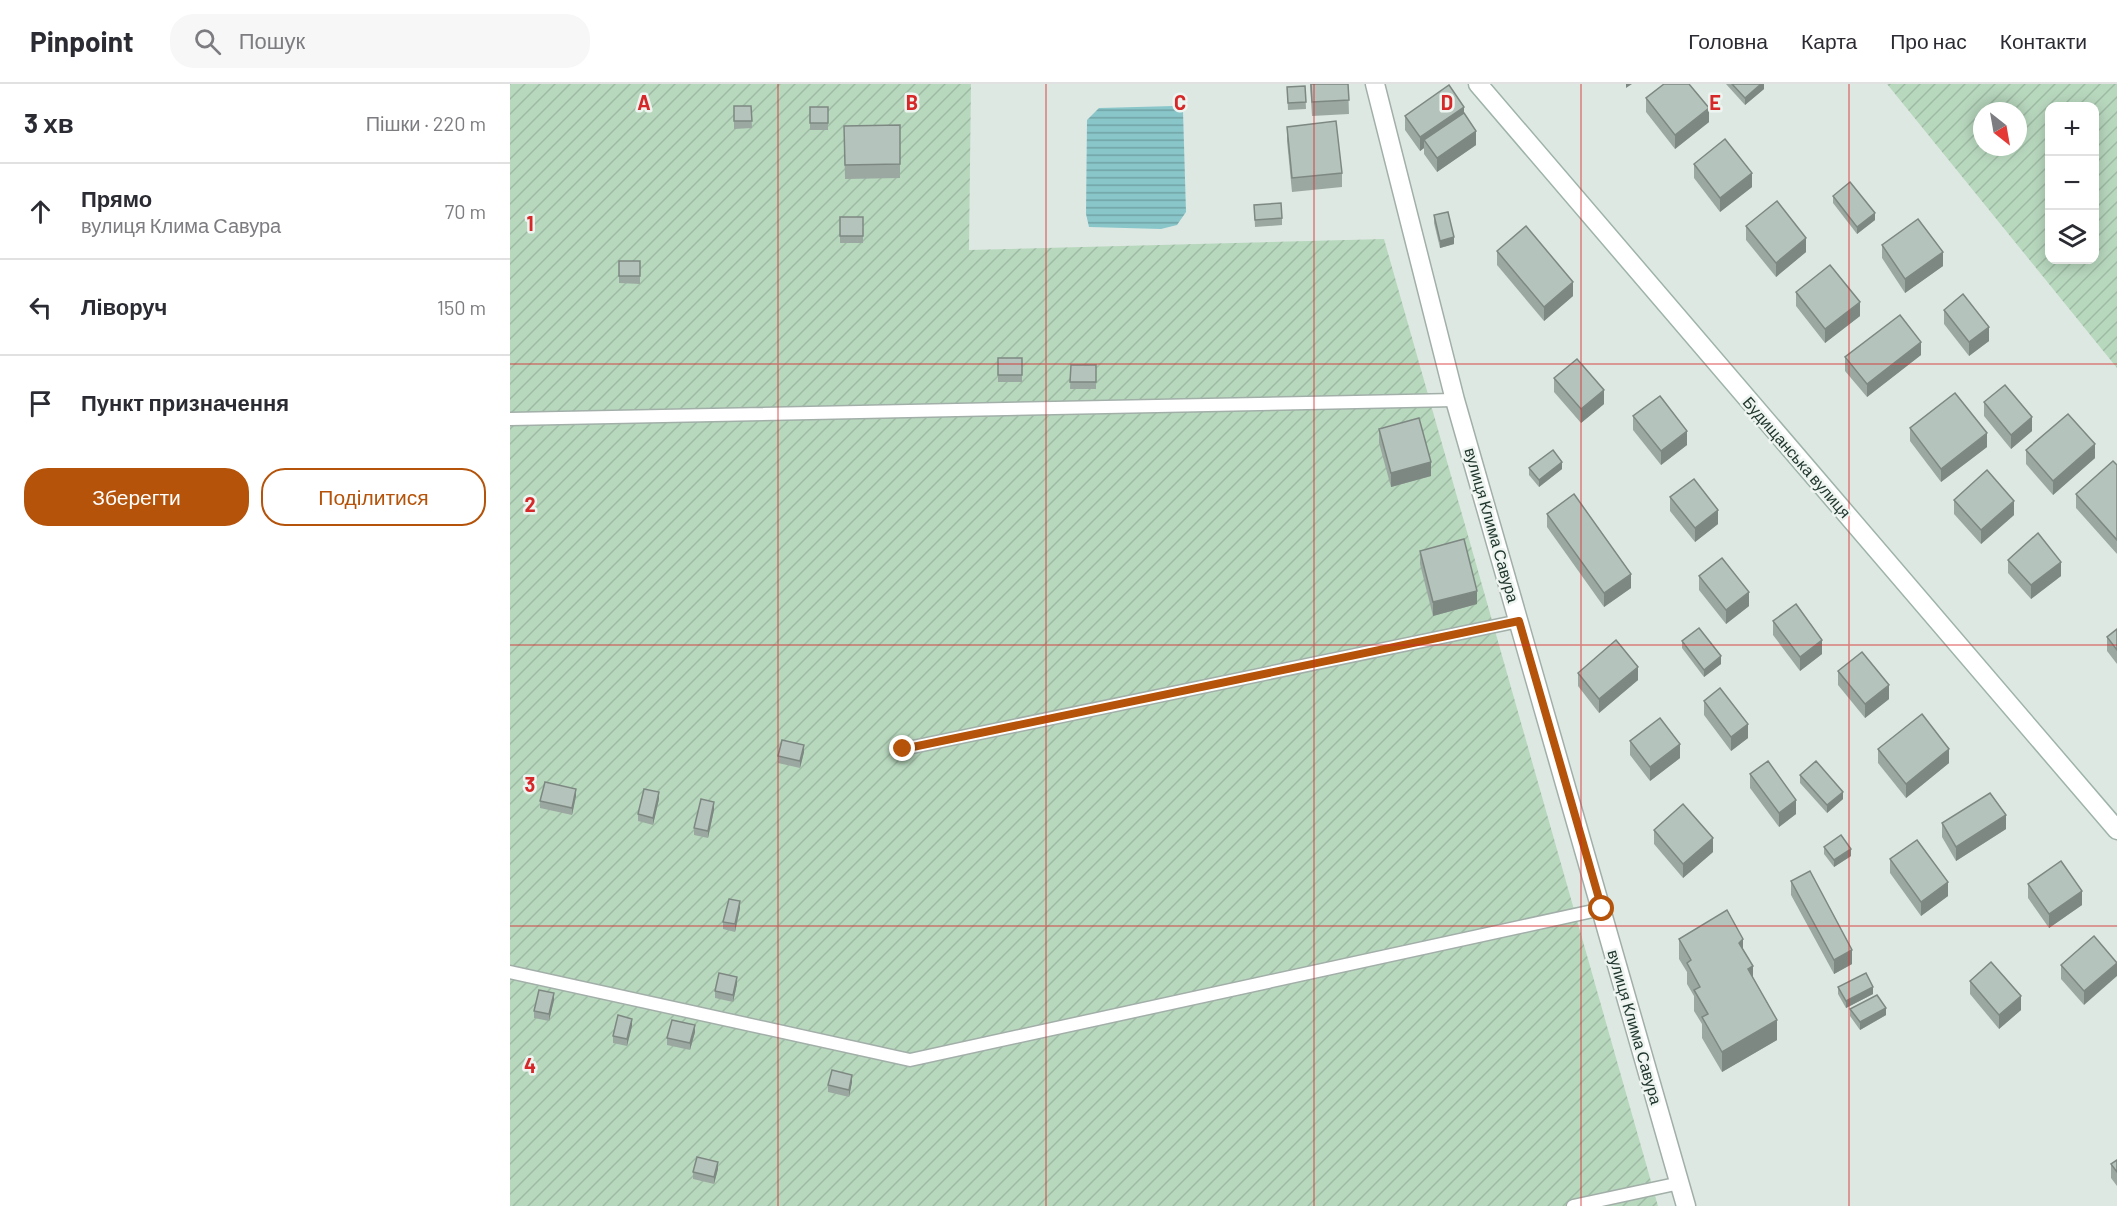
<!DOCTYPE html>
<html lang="uk">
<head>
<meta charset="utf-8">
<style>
  body { margin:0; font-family:Barlow,sans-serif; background:#f7f7f7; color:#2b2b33 }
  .controls { position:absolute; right:18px; top:18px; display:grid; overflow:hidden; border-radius:12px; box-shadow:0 3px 15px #0003 }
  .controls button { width:54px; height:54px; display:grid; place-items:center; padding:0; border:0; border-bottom:2px solid #e1e1e2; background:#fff; color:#2b2b33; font:30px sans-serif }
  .compass { position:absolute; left:1463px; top:18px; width:54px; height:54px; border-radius:50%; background:#fff; box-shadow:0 3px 15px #0003; rotate:149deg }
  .stop { position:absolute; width:18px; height:18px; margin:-14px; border:4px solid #b45309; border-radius:50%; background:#fff }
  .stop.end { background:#b45309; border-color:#fff; box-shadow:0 2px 6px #0008 }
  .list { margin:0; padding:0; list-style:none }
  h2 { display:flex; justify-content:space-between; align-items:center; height:78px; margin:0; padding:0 24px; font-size:26px }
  h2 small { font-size:20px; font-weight:400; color:#7c7c81 }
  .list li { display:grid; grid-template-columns:39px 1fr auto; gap:18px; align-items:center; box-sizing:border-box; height:96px; padding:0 24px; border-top:2px solid #e1e1e2 }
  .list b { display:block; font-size:22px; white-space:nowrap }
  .list p { margin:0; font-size:20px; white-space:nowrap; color:#7c7c81 }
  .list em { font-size:20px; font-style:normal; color:#7c7c81 }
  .actions { display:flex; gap:12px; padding:18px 24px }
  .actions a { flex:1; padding:14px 0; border:2px solid #b45309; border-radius:24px; text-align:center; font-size:21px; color:#b45309 }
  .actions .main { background:#b45309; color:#fff }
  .icon { flex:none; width:33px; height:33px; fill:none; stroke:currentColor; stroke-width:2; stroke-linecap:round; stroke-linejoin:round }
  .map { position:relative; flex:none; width:1607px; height:1122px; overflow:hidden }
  header { display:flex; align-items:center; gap:36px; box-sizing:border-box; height:84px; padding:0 30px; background:#fff; border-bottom:2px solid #e1e1e2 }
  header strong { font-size:28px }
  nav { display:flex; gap:33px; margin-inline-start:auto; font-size:21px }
  .search { width:420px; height:54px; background:#f7f7f7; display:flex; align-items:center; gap:15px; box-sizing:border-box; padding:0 21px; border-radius:24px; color:#7c7c81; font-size:22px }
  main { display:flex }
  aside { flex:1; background:#fff }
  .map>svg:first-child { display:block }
  .garden { fill:url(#garden-furrows); fill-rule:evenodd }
  .water { fill:url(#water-rules) }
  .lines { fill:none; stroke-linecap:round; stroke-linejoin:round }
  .lane-casing { stroke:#a2afa9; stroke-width:15 }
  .street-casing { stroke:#a2afa9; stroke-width:21 }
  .secondary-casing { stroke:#9eb3a9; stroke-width:21 }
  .lane { stroke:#fff; stroke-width:12 }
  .street { stroke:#fff; stroke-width:18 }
  .secondary { stroke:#fff; stroke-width:18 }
  .wall { fill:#9ba8a1 }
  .shaded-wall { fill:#7e8883 }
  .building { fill:#b4c3bb; stroke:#7e8883; stroke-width:1.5 }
  .route { stroke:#b45309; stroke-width:8 }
  .grid { fill:none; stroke:#d62828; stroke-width:1.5; stroke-opacity:0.55 }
  .labels { text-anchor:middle; stroke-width:5; stroke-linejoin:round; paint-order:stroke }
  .street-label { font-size:16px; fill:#21372f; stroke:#eef5f1 }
  .grid-label { font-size:20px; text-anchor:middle; font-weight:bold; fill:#d62828; stroke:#eef5f1; stroke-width:5; stroke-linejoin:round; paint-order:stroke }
</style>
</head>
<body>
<header>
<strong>Pinpoint</strong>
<div class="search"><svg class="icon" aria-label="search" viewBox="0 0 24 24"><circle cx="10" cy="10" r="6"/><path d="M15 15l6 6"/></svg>Пошук</div>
<nav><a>Головна</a><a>Карта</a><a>Про нас</a><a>Контакти</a></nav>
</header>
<main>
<aside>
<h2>3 хв<small>Пішки · 220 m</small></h2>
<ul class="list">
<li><svg class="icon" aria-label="ahead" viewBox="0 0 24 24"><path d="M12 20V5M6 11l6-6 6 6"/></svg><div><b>Прямо</b><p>вулиця Клима Савура</p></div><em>70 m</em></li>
<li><svg class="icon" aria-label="left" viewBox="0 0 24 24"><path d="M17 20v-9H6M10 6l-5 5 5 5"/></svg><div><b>Ліворуч</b></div><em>150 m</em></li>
<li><svg class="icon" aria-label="arrive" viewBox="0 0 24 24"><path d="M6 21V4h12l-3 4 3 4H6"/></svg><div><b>Пункт призначення</b></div></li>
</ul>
<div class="actions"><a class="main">Зберегти</a><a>Поділитися</a></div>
</aside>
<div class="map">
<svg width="1607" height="1122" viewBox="0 0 1607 1122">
  <defs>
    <pattern id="garden-furrows" width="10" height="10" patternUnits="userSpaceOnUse" patternTransform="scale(1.5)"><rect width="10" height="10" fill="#b8d8be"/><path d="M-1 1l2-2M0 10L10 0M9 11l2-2" fill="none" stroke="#9ebaa4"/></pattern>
    <pattern id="water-rules" width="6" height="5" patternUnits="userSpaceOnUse" patternTransform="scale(1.5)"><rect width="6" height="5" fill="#89c6ca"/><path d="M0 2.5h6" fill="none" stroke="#70a2a4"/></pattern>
  </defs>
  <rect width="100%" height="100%" fill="#dee8e3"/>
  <!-- garden -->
  <g class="garden">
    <path d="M0,0H461L459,166L874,155L1148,1122H0Z"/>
    <path d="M1377,0H1607V284ZM1540,22H1584V176H1540ZM1472,27H1508V63H1472Z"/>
  </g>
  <!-- water -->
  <path class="water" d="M664,22L673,27L676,128L667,141L651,145L579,143L576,130L577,36L589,24Z"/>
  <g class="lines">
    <defs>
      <g id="lane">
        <path d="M0,335L945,316"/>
        <path d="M393,665L1009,537"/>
        <path d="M0,888L400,976L1092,825"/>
        <path d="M1063,1122L1170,1099"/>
      </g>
      <path id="street" d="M865,0L945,316L1176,1122"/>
      <path id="secondary" d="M968,0L1607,746"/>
    </defs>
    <!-- lane casing -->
    <use href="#lane" class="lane-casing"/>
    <!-- street casing -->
    <use href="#street" class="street-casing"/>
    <!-- secondary casing -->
    <use href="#secondary" class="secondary-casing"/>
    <!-- lane -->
    <use href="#lane" class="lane"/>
    <!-- street -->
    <use href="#street" class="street"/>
    <!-- secondary -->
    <use href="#secondary" class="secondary"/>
  </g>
  <!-- wall -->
  <g class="wall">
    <path d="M800,0H838L839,30L802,32Z"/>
    <path d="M1216,0H1254V5L1235,21Z"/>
    <path d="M795,2L796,25L778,26L777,3Z"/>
    <path d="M1136,14L1199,38L1165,65L1136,28Z"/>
    <path d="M224,22H241L242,44L224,45Z"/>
    <rect x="300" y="23" width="18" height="23"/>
    <path d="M954,29L966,61L927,88L914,70V64L910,67L895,46V32Z"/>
    <path d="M390,41V94L335,95L334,42Z"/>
    <path d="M777,43L832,89V103L782,108L777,57Z"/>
    <path d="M1184,80L1242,103L1210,128L1184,94Z"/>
    <path d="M1323,112L1365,136L1347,150L1323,119Z"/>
    <path d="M744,121L772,134V141L745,143Z"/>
    <path d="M924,131L944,160L930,164L924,139Z"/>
    <rect x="330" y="133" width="23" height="26"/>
    <path d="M1236,142L1296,168L1266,193L1236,156Z"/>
    <path d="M1372,161L1433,182L1395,209L1372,174Z"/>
    <path d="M987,167L1063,212L1034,237L987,181Z"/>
    <path d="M109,177H130V200L109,199Z"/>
    <path d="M1286,208L1350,232L1315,259L1286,222Z"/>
    <path d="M1434,226L1479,257L1459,272L1434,240Z"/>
    <path d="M1411,271L1357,313L1335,287V273Z"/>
    <rect x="488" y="274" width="24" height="24"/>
    <path d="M561,281H586V305H560Z"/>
    <path d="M1044,294L1094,320L1071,339L1044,308Z"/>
    <path d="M1474,318L1522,347L1501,365L1474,332Z"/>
    <path d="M1123,332L1177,361L1151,381L1123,346Z"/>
    <path d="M1400,344L1477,363L1431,398L1400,357Z"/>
    <path d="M869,345L921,392L881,403L869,359Z"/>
    <path d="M1516,366L1585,374L1543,411L1516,380Z"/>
    <path d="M1607,381V470L1566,424V410Z"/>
    <path d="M1019,384L1052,385L1029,403L1019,391Z"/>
    <path d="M1160,413L1208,440L1185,458L1160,427Z"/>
    <path d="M1444,416L1504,431L1471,460L1444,430Z"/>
    <path d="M1037,430L1121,504L1094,523L1037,443Z"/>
    <path d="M910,467L967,520L923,532L910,480Z"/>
    <path d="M1498,476L1551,492L1521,515L1498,489Z"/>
    <path d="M1189,492L1239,522L1216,540L1189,506Z"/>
    <path d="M1263,537L1312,570L1290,587L1263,551Z"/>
    <path d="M1607,545V580L1597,567V553Z"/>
    <path d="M1172,557L1211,580L1194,593L1172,564Z"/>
    <path d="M1328,587L1379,615L1355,634L1328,601Z"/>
    <path d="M1068,589L1128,596L1089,629L1068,602Z"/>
    <path d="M1194,617L1238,654L1221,667L1194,631Z"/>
    <path d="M1120,657L1170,674L1140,697L1120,671Z"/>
    <path d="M1368,665L1439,679L1396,714L1368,679Z"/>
    <path d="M294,668L290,684L268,679V672Z"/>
    <path d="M1240,690L1286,730L1269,743L1240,704Z"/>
    <path d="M1290,691L1333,715L1317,729L1290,699Z"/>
    <path d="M66,712L62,731L30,724V717Z"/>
    <path d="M149,715L143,741L128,737V730Z"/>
    <path d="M204,726L198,754L184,751V744Z"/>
    <path d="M1432,739L1496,745L1446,777L1432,753Z"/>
    <path d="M1144,746L1203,768L1173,794L1144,760Z"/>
    <path d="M1314,763L1341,772L1324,783L1314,770Z"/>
    <path d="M1380,775L1438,812L1411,832L1380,789Z"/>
    <path d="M1281,797L1342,880L1324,890L1281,811Z"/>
    <path d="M1518,800L1572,821L1539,844L1518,814Z"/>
    <path d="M230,824L225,848L213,845V838Z"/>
    <path d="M1584,852L1574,921L1551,895V881Z"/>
    <path d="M1169,855L1233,865L1243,894L1267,956L1212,988L1192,954V940L1184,927V912L1177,900V888L1169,875Z"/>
    <path d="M1460,897L1511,926L1489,945L1460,910Z"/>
    <path d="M227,900L223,918L205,914V907Z"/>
    <path d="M1328,903L1363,910L1336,924L1328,910Z"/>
    <path d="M44,916L39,937L24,934V927Z"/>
    <path d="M1340,925L1376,931L1350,946L1340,932Z"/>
    <path d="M122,942L117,962L103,959V952Z"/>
    <path d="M185,948L180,966L157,961V954Z"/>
    <path d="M342,998L339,1013L318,1008V1001Z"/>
    <path d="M1607,1076V1102L1601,1094V1080Z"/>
    <path d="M208,1085L204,1100L183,1095V1088Z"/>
  </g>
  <!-- shaded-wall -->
  <g class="shaded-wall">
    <path d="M1116,0H1122L1116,4Z"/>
    <path d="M1251,0H1254V5L1235,21V14Z"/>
    <path d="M954,23V36L914,56V64L910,67V53Z"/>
    <path d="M1199,24V38L1165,65V51Z"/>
    <path d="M966,47V61L927,88V74Z"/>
    <path d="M1242,89V103L1210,128V114Z"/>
    <path d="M1365,129V136L1347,150V143Z"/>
    <path d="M944,153V160L930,164V157Z"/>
    <path d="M1296,154V168L1266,193V179Z"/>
    <path d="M1433,168V182L1395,209V195Z"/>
    <path d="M1063,198V212L1034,237V223Z"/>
    <path d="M1350,218V232L1315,259V245Z"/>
    <path d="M1479,243V257L1459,272V258Z"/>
    <path d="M1411,258V271L1357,313V300Z"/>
    <path d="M1094,306V320L1071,339V325Z"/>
    <path d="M1522,333V347L1501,365V351Z"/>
    <path d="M1177,347V361L1151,381V367Z"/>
    <path d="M1477,349V363L1431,398V385Z"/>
    <path d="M1585,360V374L1543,411V397Z"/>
    <path d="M921,378V392L881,403V389Z"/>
    <path d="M1052,378V385L1029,403V396Z"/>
    <path d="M1504,417V431L1471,460V446Z"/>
    <path d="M1208,426V440L1185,458V444Z"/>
    <path d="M1551,478V492L1521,515V501Z"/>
    <path d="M1121,490V504L1094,523V509Z"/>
    <path d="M967,507V520L923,532V518Z"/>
    <path d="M1239,508V522L1216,540V526Z"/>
    <path d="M1312,556V570L1290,587V573Z"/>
    <path d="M1211,572V580L1194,593V586Z"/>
    <path d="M1128,583V596L1089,629V615Z"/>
    <path d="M1379,601V615L1355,634V620Z"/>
    <path d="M1238,640V654L1221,667V653Z"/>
    <path d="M1170,660V674L1140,697V683Z"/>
    <path d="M294,661V668L290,684V677Z"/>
    <path d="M1439,665V679L1396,714V700Z"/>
    <path d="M66,705V712L62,731V724Z"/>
    <path d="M149,708V715L143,741V734Z"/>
    <path d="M1333,708V715L1317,729V721Z"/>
    <path d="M1286,716V730L1269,743V729Z"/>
    <path d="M204,718V726L198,754V747Z"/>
    <path d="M1496,731V745L1446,777V763Z"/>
    <path d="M1203,754V768L1173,794V780Z"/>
    <path d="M1341,765V772L1324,783V776Z"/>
    <path d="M1438,798V812L1411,832V818Z"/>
    <path d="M1572,807V821L1539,844V830Z"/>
    <path d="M230,817V824L225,848V840Z"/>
    <path d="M1233,855V876L1229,859Z"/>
    <path d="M1342,866V880L1324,890V876Z"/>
    <path d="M1607,879V892L1574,921V907Z"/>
    <path d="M1243,882V903L1238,885Z"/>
    <path d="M227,893V900L223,918V911Z"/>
    <path d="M1363,903V910L1336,924V917Z"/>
    <path d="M44,909V916L39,937V930Z"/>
    <path d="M1511,912V926L1489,945V931Z"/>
    <path d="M1376,924V931L1350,946V938Z"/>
    <path d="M122,935V942L117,962V955Z"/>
    <path d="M1267,936V956L1212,988V968Z"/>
    <path d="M185,941V948L180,966V959Z"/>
    <path d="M342,991V998L339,1013V1006Z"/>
    <path d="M208,1078V1085L204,1100V1093Z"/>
  </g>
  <!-- building -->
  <g class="building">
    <path d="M801,0H838L839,16L802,18Z"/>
    <path d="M1154,0H1179L1199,24L1165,51L1136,14Z"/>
    <path d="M1222,0H1251L1235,14Z"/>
    <path d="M939,1L954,23L910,53L895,32Z"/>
    <path d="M795,2L796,18L778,19L777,3Z"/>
    <path d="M224,22H241L242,37H224Z"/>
    <rect x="300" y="23" width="18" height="16"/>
    <path d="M954,29L966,47L927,74L914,56Z"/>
    <path d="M826,37L832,89L782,94L777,43Z"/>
    <path d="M390,41V80L335,81L334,42Z"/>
    <path d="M1215,55L1242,89L1210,114L1184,80Z"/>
    <path d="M1340,98L1365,129L1347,143L1323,112Z"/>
    <path d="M1267,117L1296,154L1266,179L1236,142Z"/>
    <path d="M771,119L772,134L745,136L744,121Z"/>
    <path d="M938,128L944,153L930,157L924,131Z"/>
    <rect x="330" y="133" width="23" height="19"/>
    <path d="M1408,135L1433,168L1395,195L1372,161Z"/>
    <path d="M1016,142L1063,198L1034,223L987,167Z"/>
    <rect x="109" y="177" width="21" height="15"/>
    <path d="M1320,181L1350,218L1315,245L1286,208Z"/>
    <path d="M1453,210L1479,243L1459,258L1434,226Z"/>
    <path d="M1390,231L1411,258L1357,300L1335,273Z"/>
    <rect x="488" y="274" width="24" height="17"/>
    <path d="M1067,275L1094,306L1071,325L1044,294Z"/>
    <path d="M561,281H586V298H560Z"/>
    <path d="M1495,301L1522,333L1501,351L1474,318Z"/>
    <path d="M1445,309L1477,349L1431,385L1400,344Z"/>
    <path d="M1150,312L1177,347L1151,367L1123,332Z"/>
    <path d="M1558,330L1585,360L1543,397L1516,366Z"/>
    <path d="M909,334L921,378L881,389L869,345Z"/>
    <path d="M1043,366L1052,378L1029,396L1019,384Z"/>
    <path d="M1603,377L1607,381V456L1566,410Z"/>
    <path d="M1477,386L1504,417L1471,446L1444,416Z"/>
    <path d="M1184,395L1208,426L1185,444L1160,413Z"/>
    <path d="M1064,410L1121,490L1094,509L1037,430Z"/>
    <path d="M1528,449L1551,478L1521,501L1498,476Z"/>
    <path d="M954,455L967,507L923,518L910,467Z"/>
    <path d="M1212,474L1239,508L1216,526L1189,492Z"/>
    <path d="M1286,520L1312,556L1290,573L1263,537Z"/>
    <path d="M1189,544L1211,572L1194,586L1172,557Z"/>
    <path d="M1607,545V566L1597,553Z"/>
    <path d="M1106,556L1128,583L1089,615L1068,589Z"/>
    <path d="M1352,568L1379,601L1355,620L1328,587Z"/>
    <path d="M1210,604L1238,640L1221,653L1194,617Z"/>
    <path d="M1412,630L1439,665L1396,700L1368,665Z"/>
    <path d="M1150,634L1170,660L1140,683L1120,657Z"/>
    <path d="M272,656L294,661L290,677L268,672Z"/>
    <path d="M1258,677L1286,716L1269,729L1240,690Z"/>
    <path d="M1306,677L1333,708L1317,721L1290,691Z"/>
    <path d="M35,698L66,705L62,724L30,717Z"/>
    <path d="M134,705L149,708L143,734L128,730Z"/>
    <path d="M1480,709L1496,731L1446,763L1432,739Z"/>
    <path d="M191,715L204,718L198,747L184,744Z"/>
    <path d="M1173,720L1203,754L1173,780L1144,746Z"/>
    <path d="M1331,751L1341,765L1324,776L1314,763Z"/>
    <path d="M1407,756L1438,798L1411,818L1380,775Z"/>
    <path d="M1551,777L1572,807L1539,830L1518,800Z"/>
    <path d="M1300,787L1342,866L1324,876L1281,797Z"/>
    <path d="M219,815L230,817L225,840L213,838Z"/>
    <path d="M1217,826L1233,855L1229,859L1243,882L1238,885L1267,936L1212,968L1192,933L1198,930L1184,906L1190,903L1177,879L1181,876L1169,855Z"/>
    <path d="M1584,852L1607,879L1574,907L1551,881Z"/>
    <path d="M1481,878L1511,912L1489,931L1460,897Z"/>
    <path d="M209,889L227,893L223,911L205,907Z"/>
    <path d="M1356,889L1363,903L1336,917L1328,903Z"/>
    <path d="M29,906L44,909L39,930L24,927Z"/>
    <path d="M1367,911L1376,924L1350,938L1340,925Z"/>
    <path d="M108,931L122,935L117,955L103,952Z"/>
    <path d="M162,936L185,941L180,959L157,954Z"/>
    <path d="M322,986L342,991L339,1006L318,1001Z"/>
    <path d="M187,1073L208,1078L204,1093L183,1088Z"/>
    <path d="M1607,1076V1088L1601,1080Z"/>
  </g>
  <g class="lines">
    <!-- route -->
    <path class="route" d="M393,665L1009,537L1092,825"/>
  </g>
  <!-- grid -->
  <path class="grid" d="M268,0V1122M536,0V1122M804,0V1122M1071,0V1122M1339,0V1122M0,280H1607M0,561H1607M0,842H1607"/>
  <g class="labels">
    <!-- street labels -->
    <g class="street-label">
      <text transform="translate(1287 373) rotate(49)" y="6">Будищанська вулиця</text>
      <text transform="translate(982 441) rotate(74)" y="6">вулиця Клима Савура</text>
      <text transform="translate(1125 943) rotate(74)" y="6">вулиця Клима Савура</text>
    </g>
  </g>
  <g class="grid-label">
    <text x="134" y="26">A</text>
    <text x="402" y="26">B</text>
    <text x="670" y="26">C</text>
    <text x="937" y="26">D</text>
    <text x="1205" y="26">E</text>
    <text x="20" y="147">1</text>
    <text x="20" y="428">2</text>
    <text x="20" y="708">3</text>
    <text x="20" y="989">4</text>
  </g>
</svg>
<div class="controls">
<button>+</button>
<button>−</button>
<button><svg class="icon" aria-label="layers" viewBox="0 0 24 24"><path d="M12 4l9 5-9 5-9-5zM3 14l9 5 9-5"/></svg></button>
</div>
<svg class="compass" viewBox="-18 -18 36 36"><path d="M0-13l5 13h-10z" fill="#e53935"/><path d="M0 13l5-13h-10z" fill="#7c7c81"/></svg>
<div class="stop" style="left:1092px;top:825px"></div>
<div class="stop end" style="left:393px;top:665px"></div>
</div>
</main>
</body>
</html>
